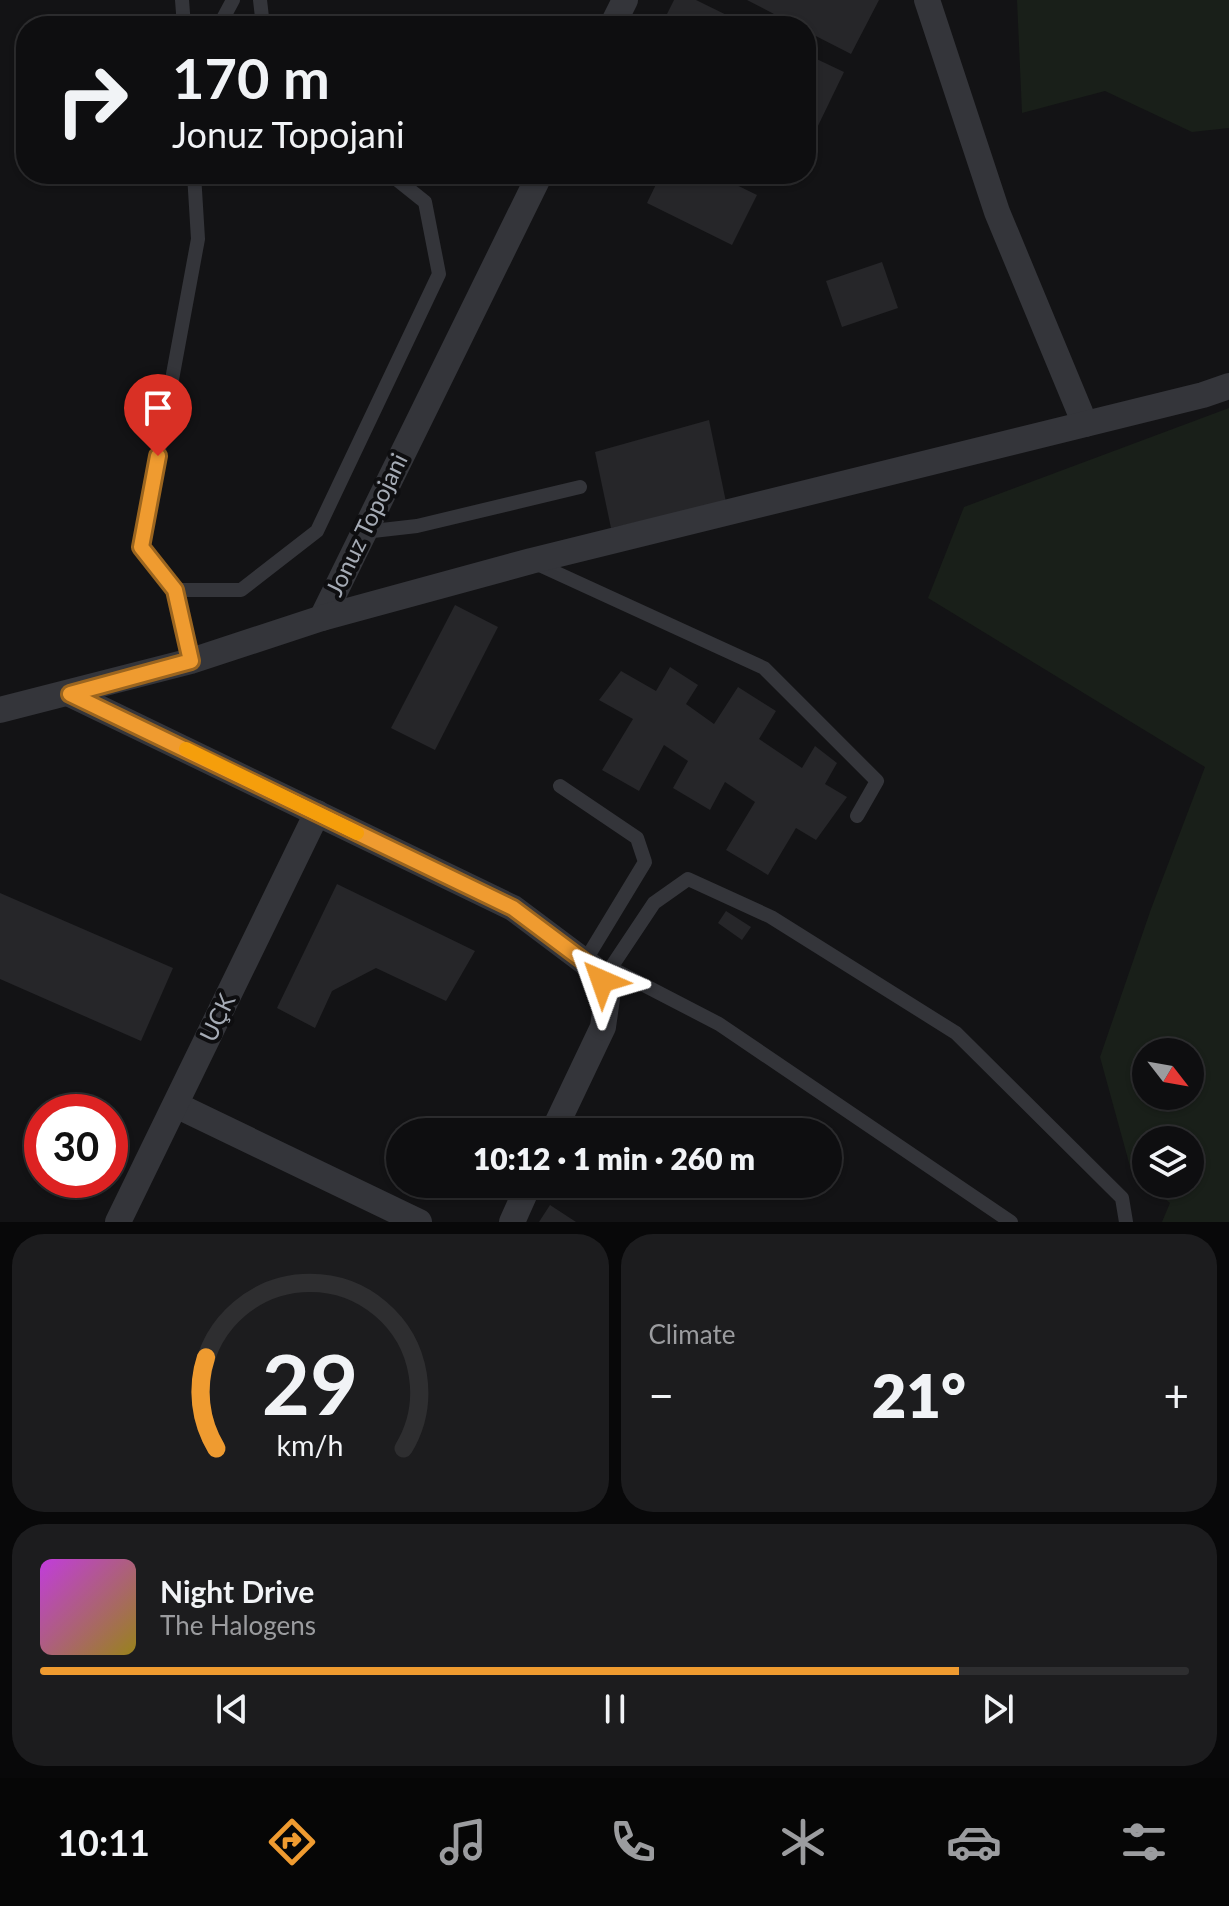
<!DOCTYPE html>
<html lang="en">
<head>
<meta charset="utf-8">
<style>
  :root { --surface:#0e0e10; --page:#1c1c1e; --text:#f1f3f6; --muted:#9b9c9f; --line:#2e2e30; --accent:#ef9b30 }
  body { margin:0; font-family:Lato,sans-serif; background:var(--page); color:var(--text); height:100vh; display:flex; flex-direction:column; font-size:30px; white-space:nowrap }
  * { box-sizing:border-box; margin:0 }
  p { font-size:26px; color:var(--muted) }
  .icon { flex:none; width:44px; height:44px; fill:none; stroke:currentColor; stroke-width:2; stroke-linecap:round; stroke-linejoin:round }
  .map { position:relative; height:1222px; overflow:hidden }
  .sheet { display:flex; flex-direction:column; gap:12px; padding:12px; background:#080809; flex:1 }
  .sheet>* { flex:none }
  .hud { position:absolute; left:16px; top:16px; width:800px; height:168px; border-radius:32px; box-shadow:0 2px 6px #0004,0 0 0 2px var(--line); background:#0e0e10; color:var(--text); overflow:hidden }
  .needle { width:52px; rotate:121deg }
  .buttons { position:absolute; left:1132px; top:1038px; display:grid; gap:16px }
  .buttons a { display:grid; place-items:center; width:72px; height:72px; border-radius:50%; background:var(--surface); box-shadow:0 2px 6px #0004,0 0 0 2px var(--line); font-size:40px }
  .speed { position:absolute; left:24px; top:1094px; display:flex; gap:16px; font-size:40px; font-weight:700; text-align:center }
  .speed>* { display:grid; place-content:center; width:104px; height:104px; border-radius:50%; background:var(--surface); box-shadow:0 2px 6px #0004,0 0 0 2px var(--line); line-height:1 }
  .speed .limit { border:12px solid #d22; background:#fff; color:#111 }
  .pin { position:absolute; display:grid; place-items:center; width:68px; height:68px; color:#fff; margin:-82px -34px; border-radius:50% 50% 50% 0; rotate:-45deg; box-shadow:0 0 8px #0007 }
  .pin .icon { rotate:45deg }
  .me { position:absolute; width:88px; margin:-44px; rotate:317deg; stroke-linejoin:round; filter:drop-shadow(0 0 6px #0008) }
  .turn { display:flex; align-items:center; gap:28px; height:168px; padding:0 24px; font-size:36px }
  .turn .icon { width:104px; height:104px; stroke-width:2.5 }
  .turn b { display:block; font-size:56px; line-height:68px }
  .big { font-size:60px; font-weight:800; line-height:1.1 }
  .sheet .tile { flex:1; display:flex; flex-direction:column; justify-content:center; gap:12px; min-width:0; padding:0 28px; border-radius:32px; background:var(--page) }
  .sheet .dial { align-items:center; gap:0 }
  .dial svg { height:208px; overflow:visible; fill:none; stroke:var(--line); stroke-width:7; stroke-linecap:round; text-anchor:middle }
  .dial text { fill:var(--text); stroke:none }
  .song { display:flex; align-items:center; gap:24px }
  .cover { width:96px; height:96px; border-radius:12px; background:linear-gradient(135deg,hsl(290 70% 55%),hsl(50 70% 35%)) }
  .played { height:8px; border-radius:4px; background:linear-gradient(90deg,var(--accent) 80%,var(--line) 80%) }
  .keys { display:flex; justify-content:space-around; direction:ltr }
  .heat { display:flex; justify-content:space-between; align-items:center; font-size:44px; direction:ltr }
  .sheet .tiles { flex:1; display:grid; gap:12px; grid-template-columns:1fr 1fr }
  .tile:last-child { grid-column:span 2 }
  .trip { position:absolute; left:386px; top:1118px; width:456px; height:80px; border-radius:40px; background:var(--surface); box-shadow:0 2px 6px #0004,0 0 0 2px var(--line); font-weight:800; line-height:80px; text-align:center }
  .dock { display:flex; height:128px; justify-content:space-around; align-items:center; background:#060606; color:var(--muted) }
  .dock .icon { width:56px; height:56px }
  .dock .active { color:var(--accent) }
  .dock b { font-size:36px; color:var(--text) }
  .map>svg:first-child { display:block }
</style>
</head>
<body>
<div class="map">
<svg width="1229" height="1222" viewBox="0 0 1229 1222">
  <rect width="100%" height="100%" fill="#131315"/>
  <g fill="#191f19" fill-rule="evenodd">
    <polygon points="1017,0 1229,0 1229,128 1192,132 1105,91 1022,113"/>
    <path d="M1229 408V1222H1162L1170 1203 1148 1184H1190V1140H1146V1182L1131 1170 1100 1057 1151 909 1205 767 928 598 964 507ZM1146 1052H1190V1096H1146Z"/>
  </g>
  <g fill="#262629">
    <polygon points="674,0 696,0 749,26 661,26"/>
    <polygon points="747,0 879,0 851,54 806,31 806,26 797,26"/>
    <polygon points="806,54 844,72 815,132 806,128"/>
    <polygon points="661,174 714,174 757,195 732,245 647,203"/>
    <polygon points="882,262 898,308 842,327 826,281"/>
    <polygon points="709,420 726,502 611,528 595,452"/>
    <polygon points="455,605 498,627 435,750 391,728"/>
    <polygon points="670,667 698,685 686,704 714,724 738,687 776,711 759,739 802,768 815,746 837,763 825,784 847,797 816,840 796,828 768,875 726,850 755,802 725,782 710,810 673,788 688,761 664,745 639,791 602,770 633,719 599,700 621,671 656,691"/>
    <polygon points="337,884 475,951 446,1001 376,968 332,991 315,1028 277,1008"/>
    <polygon points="0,893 173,968 141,1041 0,979"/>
    <polygon points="726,911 751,927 742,940 718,923"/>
    <polygon points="550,1205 576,1222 539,1222"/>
  </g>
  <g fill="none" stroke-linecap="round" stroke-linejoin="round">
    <g stroke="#34353a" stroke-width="14">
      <polyline points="182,0 184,26"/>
      <polyline points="260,0 263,26"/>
      <polyline points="219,26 233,0"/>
      <polyline points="194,174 198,239 141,547 175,590 241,590 317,531 439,274 425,202 390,174"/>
      <polyline points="364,532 417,526 580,487"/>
      <polyline points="535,563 764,668 877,781 857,816"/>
      <polyline points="175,590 191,661"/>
      <polyline points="560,786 637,838 645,862 585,961"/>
      <polyline points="611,968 719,1024 1011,1222"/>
      <polyline points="602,981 654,903 688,879 771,917 956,1033 1122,1198 1126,1222"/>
    </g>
    <g stroke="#34353a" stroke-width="26">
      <polyline points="927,0 997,212 1085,424"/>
      <polyline points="612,26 625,0"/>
      <polyline points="322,618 540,174"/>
      <polyline points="70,694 513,908 593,968 608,991 603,1027 553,1132"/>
      <polyline points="0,710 191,661 322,618 531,561 1203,395 1229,386"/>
      <polyline points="176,1105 419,1222"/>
      <polyline points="118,1222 317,813"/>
      <polyline points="512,1222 529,1184"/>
    </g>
  </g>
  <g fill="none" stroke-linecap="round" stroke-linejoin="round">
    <defs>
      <polyline id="route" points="158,456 141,547 175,590 191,661 70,694 513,908 593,968 602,981"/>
    </defs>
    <use href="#route" stroke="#9b651f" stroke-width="20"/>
    <use href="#route" stroke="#ef9b30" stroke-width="14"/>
    <polyline stroke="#f59e0b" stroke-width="14" points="186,749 357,833"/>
  </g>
  <g text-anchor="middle" stroke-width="8" stroke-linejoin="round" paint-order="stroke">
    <g font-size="24" fill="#a5abb5" stroke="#0e0e10">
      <text transform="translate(367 525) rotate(-64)" y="8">Jonuz Topojani</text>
      <text transform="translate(218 1018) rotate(-64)" y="8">UÇK</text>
    </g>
  </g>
</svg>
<div class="buttons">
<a><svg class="needle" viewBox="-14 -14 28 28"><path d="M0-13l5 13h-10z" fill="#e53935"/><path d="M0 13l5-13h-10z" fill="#9b9c9f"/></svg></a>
<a><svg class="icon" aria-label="layers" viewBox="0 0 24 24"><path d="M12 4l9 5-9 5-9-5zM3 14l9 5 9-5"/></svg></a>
</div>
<div class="speed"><div class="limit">30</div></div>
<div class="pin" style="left:158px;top:456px;background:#d93025"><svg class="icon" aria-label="arrive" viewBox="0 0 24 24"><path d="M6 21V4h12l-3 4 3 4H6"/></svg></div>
<svg class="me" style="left:602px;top:981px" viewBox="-20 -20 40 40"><path d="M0-17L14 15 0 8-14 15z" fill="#ef9b30" stroke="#fff" stroke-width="4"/></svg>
<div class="trip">10:12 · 1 min · 260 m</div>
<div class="hud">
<div class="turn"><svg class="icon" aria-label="right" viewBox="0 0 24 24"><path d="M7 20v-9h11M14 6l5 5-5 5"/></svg><div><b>170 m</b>Jonuz Topojani</div></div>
</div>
</div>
<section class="sheet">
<div class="tiles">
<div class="tile dial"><svg viewBox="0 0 100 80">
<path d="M14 69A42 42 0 1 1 86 69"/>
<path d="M14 69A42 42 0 0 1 10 34" stroke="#ef9b30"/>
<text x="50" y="56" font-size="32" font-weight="700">29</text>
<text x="50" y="72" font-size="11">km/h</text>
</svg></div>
<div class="tile"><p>Climate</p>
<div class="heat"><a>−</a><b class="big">21°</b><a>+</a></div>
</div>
<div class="tile">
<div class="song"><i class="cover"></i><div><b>Night Drive</b><p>The Halogens</p></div></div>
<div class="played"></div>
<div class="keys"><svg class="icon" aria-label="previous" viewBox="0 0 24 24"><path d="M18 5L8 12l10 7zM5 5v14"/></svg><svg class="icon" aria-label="pause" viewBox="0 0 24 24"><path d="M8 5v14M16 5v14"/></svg><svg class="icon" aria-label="next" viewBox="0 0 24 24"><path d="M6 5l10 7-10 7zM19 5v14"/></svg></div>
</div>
</div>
</section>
<nav class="dock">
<b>10:11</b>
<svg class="icon active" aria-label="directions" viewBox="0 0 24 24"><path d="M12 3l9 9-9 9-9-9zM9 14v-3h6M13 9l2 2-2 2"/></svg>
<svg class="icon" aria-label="music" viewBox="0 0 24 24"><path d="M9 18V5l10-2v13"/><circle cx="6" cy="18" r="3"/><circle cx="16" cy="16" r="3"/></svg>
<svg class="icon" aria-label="phone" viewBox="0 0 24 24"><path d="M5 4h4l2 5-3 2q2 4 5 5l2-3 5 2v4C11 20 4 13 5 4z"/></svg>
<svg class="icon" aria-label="climate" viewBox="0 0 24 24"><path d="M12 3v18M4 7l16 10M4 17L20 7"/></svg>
<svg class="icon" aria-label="car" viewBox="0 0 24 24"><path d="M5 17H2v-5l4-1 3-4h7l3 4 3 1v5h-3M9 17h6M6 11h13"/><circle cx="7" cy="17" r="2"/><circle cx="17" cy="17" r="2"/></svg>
<svg class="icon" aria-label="filters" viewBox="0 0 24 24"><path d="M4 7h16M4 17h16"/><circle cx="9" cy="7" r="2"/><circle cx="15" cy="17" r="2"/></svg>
</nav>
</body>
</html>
